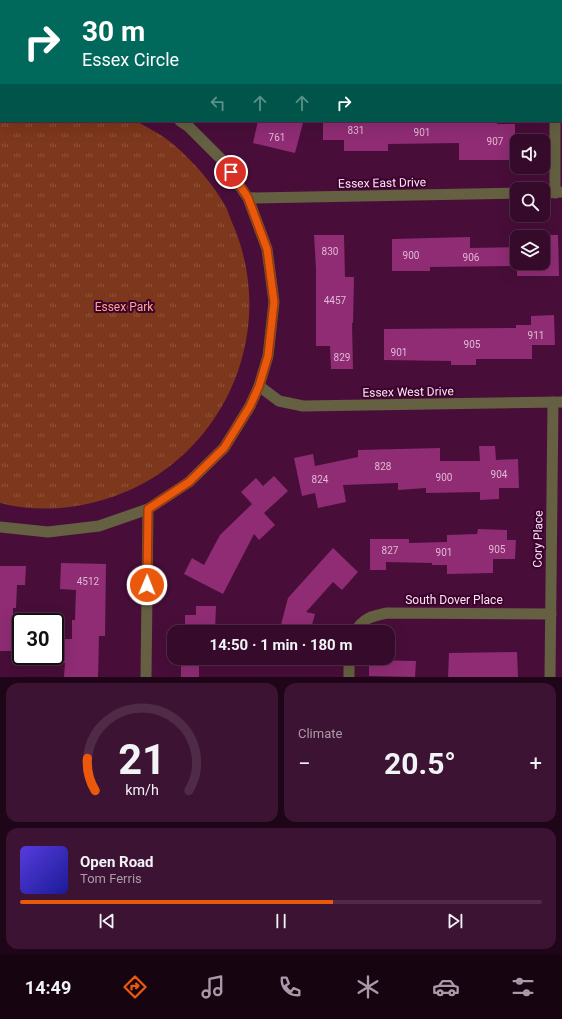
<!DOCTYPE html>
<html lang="en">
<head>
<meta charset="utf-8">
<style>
  :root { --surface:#360a2b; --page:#3d1333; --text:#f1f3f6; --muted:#aa9aa9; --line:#502b47; --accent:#ea580c }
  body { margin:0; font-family:Roboto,sans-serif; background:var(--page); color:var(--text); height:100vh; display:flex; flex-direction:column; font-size:15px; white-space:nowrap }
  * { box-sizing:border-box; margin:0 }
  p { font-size:13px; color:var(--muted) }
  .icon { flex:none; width:22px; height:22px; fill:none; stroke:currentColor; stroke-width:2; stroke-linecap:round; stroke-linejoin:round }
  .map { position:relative; height:677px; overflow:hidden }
  .drawer { display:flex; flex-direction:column; gap:6px; padding:6px; background:#1e0618; flex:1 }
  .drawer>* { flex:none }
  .hud { position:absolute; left:0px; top:0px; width:562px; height:122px; box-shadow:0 4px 16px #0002,0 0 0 1px var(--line); background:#00695c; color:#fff; overflow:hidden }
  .controls { position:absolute; left:510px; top:134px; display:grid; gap:8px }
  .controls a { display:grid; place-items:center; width:40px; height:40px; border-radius:8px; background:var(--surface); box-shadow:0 4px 16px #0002,0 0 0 1px var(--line); font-size:20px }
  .speed { position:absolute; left:12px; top:613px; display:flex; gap:8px; font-size:20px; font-weight:700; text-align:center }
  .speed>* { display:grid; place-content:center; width:52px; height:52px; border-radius:50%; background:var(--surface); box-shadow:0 4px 16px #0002,0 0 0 1px var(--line); line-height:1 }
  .speed .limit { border:2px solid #111; border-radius:6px; background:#fff; color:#111 }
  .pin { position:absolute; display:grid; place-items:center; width:34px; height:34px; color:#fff; margin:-17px; border:2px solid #fff; border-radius:50%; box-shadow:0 1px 4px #0007 }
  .me { position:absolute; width:44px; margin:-22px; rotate:1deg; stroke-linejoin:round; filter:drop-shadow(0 0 3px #0008) }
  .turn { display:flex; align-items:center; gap:14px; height:84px; padding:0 16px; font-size:18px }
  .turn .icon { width:52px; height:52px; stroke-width:2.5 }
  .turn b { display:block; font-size:28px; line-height:34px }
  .lanes { display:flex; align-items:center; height:38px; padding:0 16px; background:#0003; justify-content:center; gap:20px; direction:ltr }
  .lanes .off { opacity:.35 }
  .big { font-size:30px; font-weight:700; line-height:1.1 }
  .drawer .widget { flex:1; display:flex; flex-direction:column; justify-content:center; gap:6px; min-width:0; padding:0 14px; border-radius:12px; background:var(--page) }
  .drawer .dial { align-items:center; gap:0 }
  .dial svg { height:104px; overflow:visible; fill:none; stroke:var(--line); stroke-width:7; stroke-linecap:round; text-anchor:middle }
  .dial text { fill:var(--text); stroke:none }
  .song { display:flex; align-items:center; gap:12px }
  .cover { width:48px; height:48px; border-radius:6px; background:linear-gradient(135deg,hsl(250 70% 55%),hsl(240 70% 35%)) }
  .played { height:4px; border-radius:2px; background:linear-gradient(90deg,var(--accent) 60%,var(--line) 60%) }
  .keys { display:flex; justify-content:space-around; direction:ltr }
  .heat { display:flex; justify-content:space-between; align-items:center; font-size:22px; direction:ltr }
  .drawer .tiles { flex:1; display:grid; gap:6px; grid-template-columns:1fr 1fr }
  .widget:last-child { grid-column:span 2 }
  .trip { position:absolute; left:167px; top:625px; width:228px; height:40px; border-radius:12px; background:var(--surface); box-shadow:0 4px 16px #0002,0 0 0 1px var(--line); font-weight:700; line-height:40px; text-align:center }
  .tabs { display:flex; height:64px; justify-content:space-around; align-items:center; background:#160411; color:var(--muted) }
  .tabs .icon { width:28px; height:28px }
  .tabs .on { color:var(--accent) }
  .tabs b { font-size:18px; color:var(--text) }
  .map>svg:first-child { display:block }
</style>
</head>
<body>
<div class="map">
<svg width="562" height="677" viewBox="0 0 562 677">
  <defs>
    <pattern id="park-tufts" width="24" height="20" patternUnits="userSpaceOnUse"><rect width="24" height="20" fill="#7d371c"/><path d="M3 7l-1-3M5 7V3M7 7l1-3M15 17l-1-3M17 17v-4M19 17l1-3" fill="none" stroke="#90543e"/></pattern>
  </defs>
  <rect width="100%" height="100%" fill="#480e39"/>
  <path fill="url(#park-tufts)" d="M0 106H1V121H136L138 122C150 129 164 136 174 145 194 162 213 184 226 207 229 214 231 221 234 227 278 333 224 457 115 496 79 509 38 513 0 503Z"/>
  <g fill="#8f2c74" fill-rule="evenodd">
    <polygon points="258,121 295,121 303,123 295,153 253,143"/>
    <polygon points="323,121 497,121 497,124 515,124 515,160 459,160 459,143 388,144 388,151 344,151 344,140 323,140"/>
    <polygon points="314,235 344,235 345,277 354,277 353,323 352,323 353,369 331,369 330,346 316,346 316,268"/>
    <path d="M516 235H558L559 276H517V266L430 267V271H392V239L470 237V248L517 247ZM517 237H543V263H517Z"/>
    <polygon points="554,315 555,345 532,345 532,359 476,359 476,365 451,365 451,361 384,360 384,329 516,328 516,325 531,325 531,316"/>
    <polygon points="479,446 495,446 496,460 518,459 519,488 499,488 499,499 480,500 480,492 426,493 426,488 398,490 398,483 343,485 346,502 318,508 315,493 302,496 294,458 313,454 315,466 358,457 358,450 440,448 440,461 480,461"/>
    <polygon points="274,476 288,491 264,513 275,525 259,540 254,534 223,594 184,574 192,558 204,565 220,535 252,504 241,492 256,478 263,486"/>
    <polygon points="478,529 507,530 507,540 516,540 515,559 493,559 493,573 447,574 447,565 432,565 432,563 386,562 386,570 370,570 370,539 409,539 409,543 447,542 447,535 477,534"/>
    <polygon points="333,548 358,572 342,590 333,582 306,612 315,614 310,632 279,632 288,598"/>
    <polygon points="61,563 106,564 105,636 99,636 98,677 64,677 65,663 62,663 62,639 72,639 72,620 75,620 76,590 60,589"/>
    <polygon points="0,566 26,566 25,585 17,585 16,608 13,608 13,651 0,651"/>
    <polygon points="196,606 216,606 215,632 185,632 185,615 196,615"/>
    <polygon points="517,652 518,677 448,677 449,653"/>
    <polygon points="369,660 416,661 415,677 369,676"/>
    <polygon points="199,662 199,677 181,677 181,663"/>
  </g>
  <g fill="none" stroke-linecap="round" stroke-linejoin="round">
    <g stroke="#646041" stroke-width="11">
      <polyline points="151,1 151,0"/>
      <polyline points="556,1 556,0"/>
      <polyline points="0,82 1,82"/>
      <polyline points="543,193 562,192"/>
      <polyline points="555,193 555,121"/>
      <polyline points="248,198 517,193"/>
      <polyline points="259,386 279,401 303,406 562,402"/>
      <polyline points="0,527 48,532 99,526 148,509 189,482 224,448 250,406 259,386 268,356 274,302 267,249 248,198 222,160 189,127 180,121"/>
      <path d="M355 632C363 618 372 616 387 613L551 614"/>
      <polyline points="146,677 148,509"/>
      <polyline points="349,677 349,658"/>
      <polyline points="550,677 553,402"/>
    </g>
  </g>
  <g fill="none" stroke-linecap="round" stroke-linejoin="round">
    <defs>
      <polyline id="route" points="147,585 148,509 189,482 224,448 250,406 259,386 268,356 274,302 267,249 248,198 231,172"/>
    </defs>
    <use href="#route" stroke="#983908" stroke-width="10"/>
    <use href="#route" stroke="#ea580c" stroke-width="7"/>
  </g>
  <g text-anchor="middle" stroke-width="4" stroke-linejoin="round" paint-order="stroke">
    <g font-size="10" fill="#e1b8d4">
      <text x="356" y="134">831</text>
      <text x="422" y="136">901</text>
      <text x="277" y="141">761</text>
      <text x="495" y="145">907</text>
      <text x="330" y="255">830</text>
      <text x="411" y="259">900</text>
      <text x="471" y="261">906</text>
      <text x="335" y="304">4457</text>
      <text x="536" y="339">911</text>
      <text x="472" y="348">905</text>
      <text x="399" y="356">901</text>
      <text x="342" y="361">829</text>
      <text x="383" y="470">828</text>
      <text x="499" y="478">904</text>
      <text x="444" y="481">900</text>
      <text x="320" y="483">824</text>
      <text x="497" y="553">905</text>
      <text x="390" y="554">827</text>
      <text x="444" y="556">901</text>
      <text x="88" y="585">4512</text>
    </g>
    <g font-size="12" fill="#fce6f4" stroke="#3c022e">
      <text transform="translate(382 183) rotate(-1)" y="4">Essex East Drive</text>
      <text transform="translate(408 392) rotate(-1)" y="4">Essex West Drive</text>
      <text transform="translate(538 539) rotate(-89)" y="4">Cory Place</text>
      <text x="454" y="604">South Dover Place</text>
    </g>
    <g font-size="12" fill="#fea788" stroke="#3c022e">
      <text x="124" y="311">Essex Park</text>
    </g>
  </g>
</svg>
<div class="controls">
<a><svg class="icon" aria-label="sound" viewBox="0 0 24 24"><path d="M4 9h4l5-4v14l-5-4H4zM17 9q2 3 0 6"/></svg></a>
<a><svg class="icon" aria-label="search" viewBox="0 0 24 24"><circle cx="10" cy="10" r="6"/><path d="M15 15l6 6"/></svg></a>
<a><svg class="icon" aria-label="layers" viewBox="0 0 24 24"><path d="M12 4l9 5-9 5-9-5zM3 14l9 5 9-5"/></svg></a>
</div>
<div class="speed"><div class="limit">30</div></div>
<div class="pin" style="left:231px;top:172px;background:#d93025"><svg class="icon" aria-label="arrive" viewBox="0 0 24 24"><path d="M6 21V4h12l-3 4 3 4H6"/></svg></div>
<svg class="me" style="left:147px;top:585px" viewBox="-20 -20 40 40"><circle r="17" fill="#ea580c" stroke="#fff" stroke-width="3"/><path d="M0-11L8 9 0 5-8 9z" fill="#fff"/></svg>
<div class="trip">14:50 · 1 min · 180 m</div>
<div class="hud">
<div class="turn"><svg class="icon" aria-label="right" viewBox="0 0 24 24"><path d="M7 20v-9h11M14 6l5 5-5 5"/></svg><div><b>30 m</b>Essex Circle</div></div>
<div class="lanes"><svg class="icon off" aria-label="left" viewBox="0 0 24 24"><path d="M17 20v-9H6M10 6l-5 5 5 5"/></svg><svg class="icon off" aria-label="ahead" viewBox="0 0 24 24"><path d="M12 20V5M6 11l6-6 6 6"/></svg><svg class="icon off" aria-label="ahead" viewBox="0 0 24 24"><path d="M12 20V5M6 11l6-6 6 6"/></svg><svg class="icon" aria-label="right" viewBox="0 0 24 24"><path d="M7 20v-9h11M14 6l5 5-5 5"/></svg></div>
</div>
</div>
<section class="drawer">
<div class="tiles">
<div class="widget dial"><svg viewBox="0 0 100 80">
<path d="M14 69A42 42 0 1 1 86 69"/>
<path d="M14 69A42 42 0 0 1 8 44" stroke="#ea580c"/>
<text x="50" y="56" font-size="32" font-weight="700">21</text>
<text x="50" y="72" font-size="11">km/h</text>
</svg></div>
<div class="widget"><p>Climate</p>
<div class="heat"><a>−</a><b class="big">20.5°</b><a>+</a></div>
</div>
<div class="widget">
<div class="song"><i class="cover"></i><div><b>Open Road</b><p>Tom Ferris</p></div></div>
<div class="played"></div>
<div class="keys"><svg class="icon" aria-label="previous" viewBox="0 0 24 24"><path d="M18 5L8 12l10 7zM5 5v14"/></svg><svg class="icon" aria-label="pause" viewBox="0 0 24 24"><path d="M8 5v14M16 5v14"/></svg><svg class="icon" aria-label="next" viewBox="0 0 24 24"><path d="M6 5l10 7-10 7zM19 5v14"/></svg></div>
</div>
</div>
</section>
<nav class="tabs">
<b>14:49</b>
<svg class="icon on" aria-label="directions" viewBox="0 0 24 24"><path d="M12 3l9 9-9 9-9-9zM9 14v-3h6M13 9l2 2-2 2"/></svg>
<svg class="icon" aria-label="music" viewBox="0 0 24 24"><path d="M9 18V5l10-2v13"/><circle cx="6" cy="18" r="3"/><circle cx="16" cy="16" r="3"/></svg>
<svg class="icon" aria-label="phone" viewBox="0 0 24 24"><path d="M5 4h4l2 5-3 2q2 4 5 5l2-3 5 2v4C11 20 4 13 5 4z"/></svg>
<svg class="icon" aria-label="climate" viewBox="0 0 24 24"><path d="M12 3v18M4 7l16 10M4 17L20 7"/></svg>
<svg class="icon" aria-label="car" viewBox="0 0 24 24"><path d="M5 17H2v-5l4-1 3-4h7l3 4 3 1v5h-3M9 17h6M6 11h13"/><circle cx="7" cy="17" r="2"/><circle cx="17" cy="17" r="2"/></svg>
<svg class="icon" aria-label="filters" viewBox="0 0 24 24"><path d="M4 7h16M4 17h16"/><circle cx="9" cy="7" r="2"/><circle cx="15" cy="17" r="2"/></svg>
</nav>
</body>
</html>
